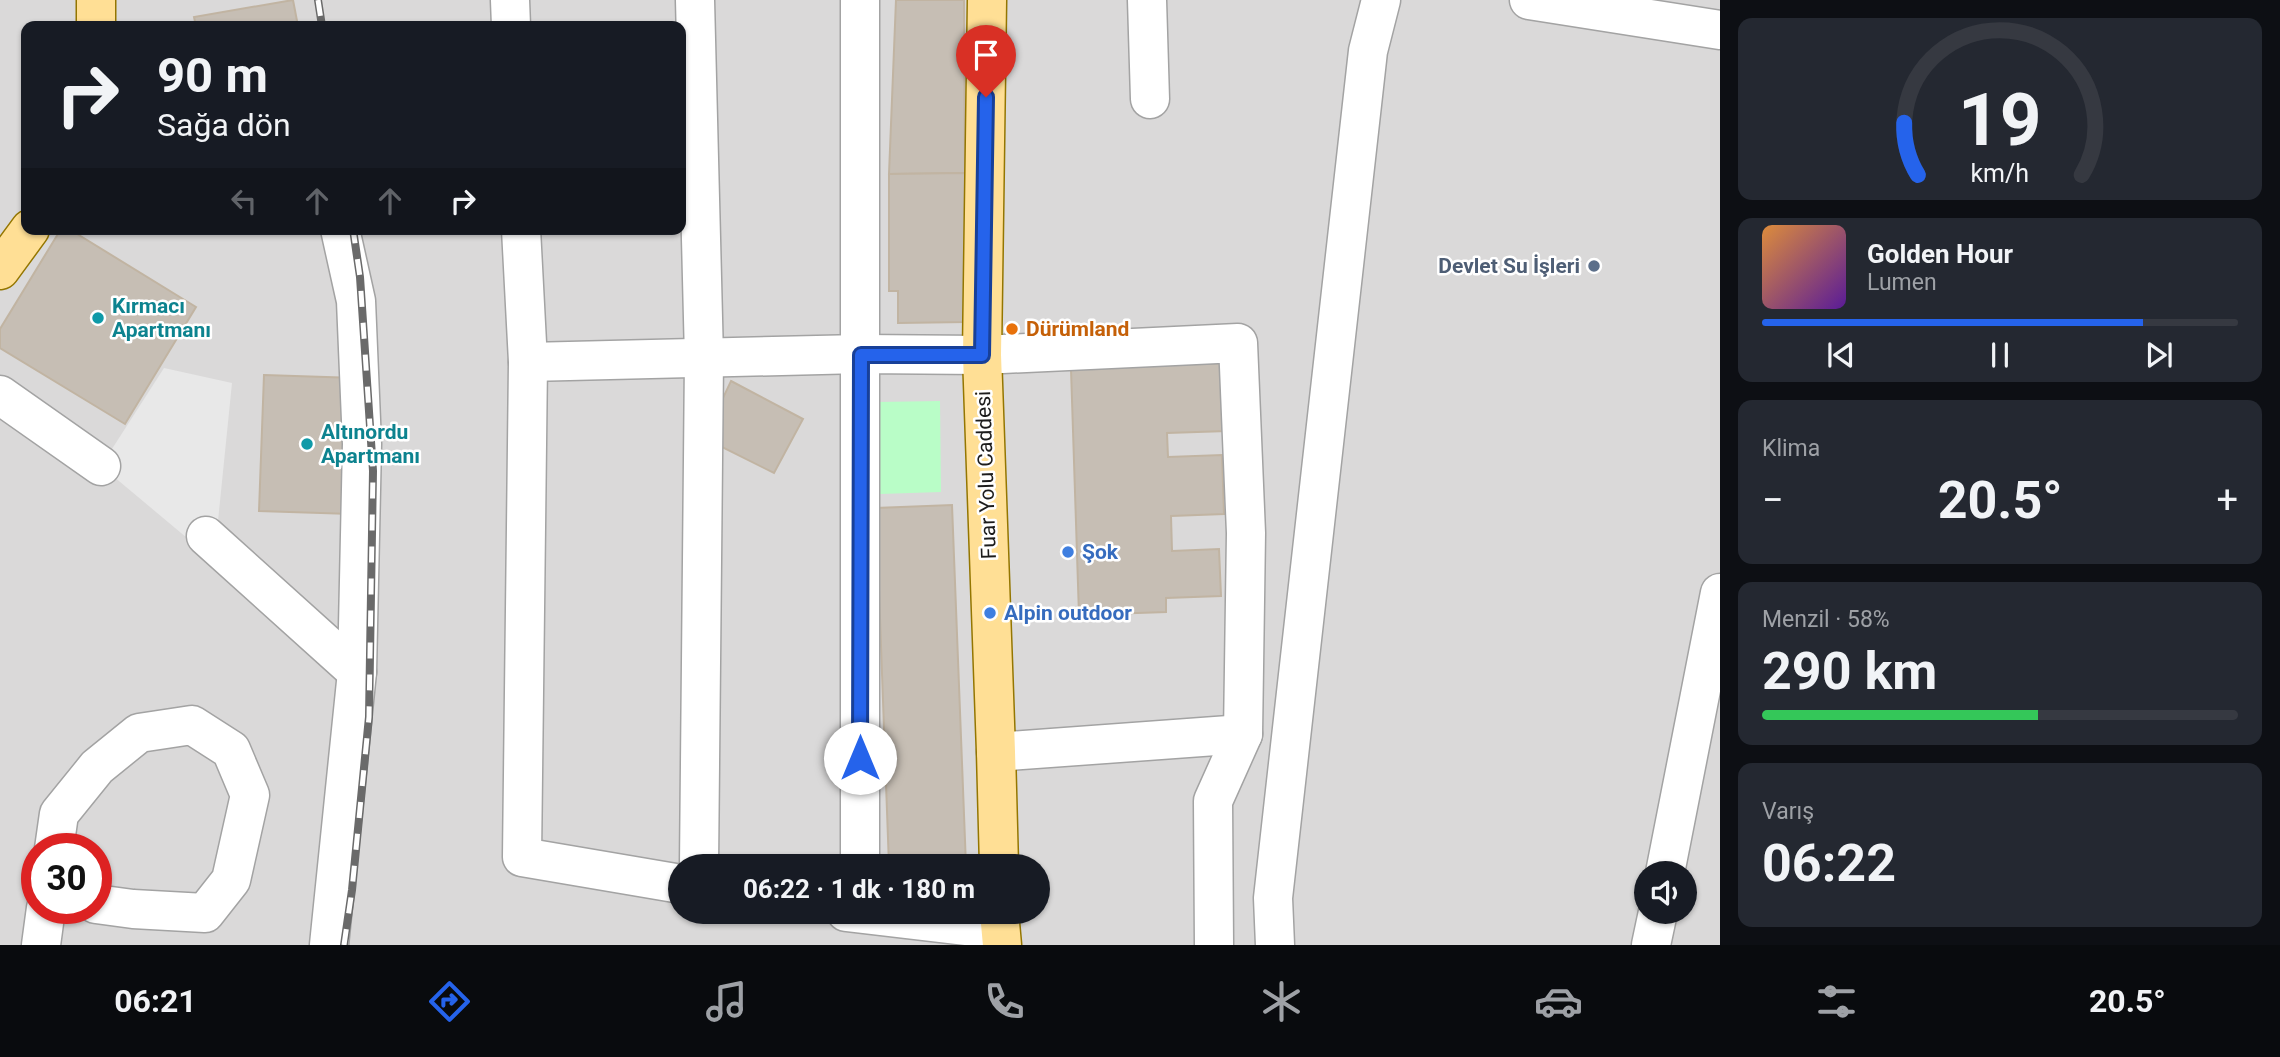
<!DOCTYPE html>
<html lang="tr">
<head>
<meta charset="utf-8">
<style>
  :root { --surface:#171b24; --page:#242831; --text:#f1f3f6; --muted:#9ea1a6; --line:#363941; --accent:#2563eb }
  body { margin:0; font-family:Roboto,sans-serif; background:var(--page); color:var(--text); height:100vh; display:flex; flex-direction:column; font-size:26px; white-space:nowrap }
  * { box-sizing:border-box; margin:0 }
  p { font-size:23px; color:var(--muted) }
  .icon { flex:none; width:38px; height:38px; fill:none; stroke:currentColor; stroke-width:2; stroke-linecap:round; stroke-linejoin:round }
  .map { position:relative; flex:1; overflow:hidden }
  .details { display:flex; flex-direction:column; gap:18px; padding:18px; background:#0d0f14; width:560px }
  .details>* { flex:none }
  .banner { position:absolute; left:21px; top:21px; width:665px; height:214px; border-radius:14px; box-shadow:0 2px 5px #0004; background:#171b24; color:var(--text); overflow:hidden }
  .fabs { position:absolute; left:1634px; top:861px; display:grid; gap:14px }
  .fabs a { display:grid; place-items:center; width:63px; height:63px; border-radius:50%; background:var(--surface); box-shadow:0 2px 5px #0004; font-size:35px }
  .speed { position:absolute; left:21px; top:833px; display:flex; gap:14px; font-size:35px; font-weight:700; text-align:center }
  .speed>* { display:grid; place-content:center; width:91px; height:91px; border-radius:50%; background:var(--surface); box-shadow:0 2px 5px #0004; line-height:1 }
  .speed .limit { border:10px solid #d22; background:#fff; color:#111 }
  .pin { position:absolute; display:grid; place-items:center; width:60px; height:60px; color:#fff; margin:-72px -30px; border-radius:50% 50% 50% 0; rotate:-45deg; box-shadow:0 0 7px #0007 }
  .pin .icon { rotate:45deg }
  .me { position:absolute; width:77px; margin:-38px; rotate:0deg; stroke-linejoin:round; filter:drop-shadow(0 0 5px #0008) }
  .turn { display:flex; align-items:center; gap:24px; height:147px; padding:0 21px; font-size:32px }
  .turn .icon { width:91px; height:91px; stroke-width:2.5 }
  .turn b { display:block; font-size:49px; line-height:60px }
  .lanes { display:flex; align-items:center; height:66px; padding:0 21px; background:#0003; justify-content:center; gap:35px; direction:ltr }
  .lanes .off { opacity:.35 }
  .big { font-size:52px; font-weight:700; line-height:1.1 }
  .details .widget { flex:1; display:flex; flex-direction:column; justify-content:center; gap:10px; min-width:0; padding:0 24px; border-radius:14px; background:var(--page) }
  .details .dial { align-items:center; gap:0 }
  .dial svg { height:182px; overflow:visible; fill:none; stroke:var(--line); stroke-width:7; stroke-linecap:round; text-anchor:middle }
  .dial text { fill:var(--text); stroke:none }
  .song { display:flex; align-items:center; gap:21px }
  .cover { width:84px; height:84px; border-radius:10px; background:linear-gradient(135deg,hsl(30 70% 55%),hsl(270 70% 35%)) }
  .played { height:7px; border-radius:4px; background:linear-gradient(90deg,var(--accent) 80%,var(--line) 80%) }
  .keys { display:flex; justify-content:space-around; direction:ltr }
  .heat { display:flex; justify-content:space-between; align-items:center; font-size:38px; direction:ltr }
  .charge { height:10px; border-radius:5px; background:linear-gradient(90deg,#34c759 58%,var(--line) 0) }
  .trip { position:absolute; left:668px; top:854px; width:382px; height:70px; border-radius:35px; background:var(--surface); box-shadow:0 2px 5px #0004; font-weight:700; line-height:70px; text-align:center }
  .tab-bar { display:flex; height:112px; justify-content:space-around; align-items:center; background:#090b0e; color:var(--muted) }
  .tab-bar .icon { width:49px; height:49px }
  .tab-bar .selected { color:var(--accent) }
  .tab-bar b { font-size:32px; color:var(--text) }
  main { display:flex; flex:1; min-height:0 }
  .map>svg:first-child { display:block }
</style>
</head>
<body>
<main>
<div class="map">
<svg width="1720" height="945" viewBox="0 0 1720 945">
  <rect width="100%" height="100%" fill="#eeece1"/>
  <path fill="#dad9d9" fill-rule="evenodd" d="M0 0H1720V945H0ZM26 26H681V229H26ZM37 849H96V908H37ZM681 866H1038V912H681ZM1647 873H1685V912H1647Z"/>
  <polygon fill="#b9fdc7" points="940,401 941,492 880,494 878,402"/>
  <polygon fill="#e8e8e8" points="164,368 232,383 218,521 206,536 193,543 101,466"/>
  <g fill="#c6beb4" stroke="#c1b4a2" stroke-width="2">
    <polygon points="293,0 298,26 196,26 194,17"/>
    <polygon points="896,0 964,0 965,173 889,174"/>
    <polygon points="965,173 966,322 898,323 898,291 889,291 889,174"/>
    <polygon points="61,229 69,229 196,307 125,424 0,348 0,329"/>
    <polygon points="1225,363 1227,431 1167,433 1168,457 1222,455 1224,514 1171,516 1172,551 1219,549 1221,596 1166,598 1166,612 1079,615 1071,369"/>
    <polygon points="264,375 356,378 351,514 259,511"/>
    <polygon points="731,381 803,419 774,473 704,438"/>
    <polygon points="952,505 966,866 889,866 876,508"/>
  </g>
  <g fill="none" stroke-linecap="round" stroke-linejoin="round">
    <defs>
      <g id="minor">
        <polyline points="510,0 511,26"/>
        <polyline points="695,0 704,358 699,866"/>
        <polyline points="1147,0 1150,99"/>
        <polyline points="1529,0 1720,30"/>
        <polyline points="521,229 528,362 522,857 681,884"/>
        <polyline points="528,362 861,354 982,355 1238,343 1246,533 1243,734 1213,801 1214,945"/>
        <polyline points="0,395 101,466"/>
        <polyline points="206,536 357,672"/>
        <polyline points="996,752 1243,734"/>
        <polyline points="54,849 59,814 97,767 139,733 192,725 231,750 250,795 231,880 205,913 133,909 96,904"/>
        <polyline points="860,866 860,0"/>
        <polyline points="1665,873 1720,593"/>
        <polyline points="846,912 1000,930"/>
        <polyline points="41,945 46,908"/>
        <polyline points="329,945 357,672 362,444 356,301 340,229"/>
        <polyline points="1275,945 1273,898 1368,51 1381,0"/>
        <polyline points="1651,945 1658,912"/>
      </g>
      <g id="major">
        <polyline points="96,0 96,26"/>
        <polyline points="987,0 982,355 996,752 999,866"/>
        <polyline points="0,270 30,229"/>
        <polyline points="999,912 1002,945"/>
      </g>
    </defs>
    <use href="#minor" stroke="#a3a3a3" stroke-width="41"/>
    <use href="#major" stroke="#947600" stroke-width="41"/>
    <use href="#minor" stroke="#fff" stroke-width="38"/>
    <use href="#major" stroke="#ffdf95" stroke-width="38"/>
    <defs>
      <g id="rail">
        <polyline points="318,0 322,26"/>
        <polyline points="344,945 352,890 369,717 373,471 360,277 353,229"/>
      </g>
    </defs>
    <use href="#rail" stroke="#6a6a6a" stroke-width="8"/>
    <use href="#rail" stroke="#fff" stroke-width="5" stroke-dasharray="16" stroke-linecap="butt"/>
  </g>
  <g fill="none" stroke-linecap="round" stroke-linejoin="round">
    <defs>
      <polyline id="route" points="860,758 861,355 982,355 986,97"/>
    </defs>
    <use href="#route" stroke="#184099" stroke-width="18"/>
    <use href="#route" stroke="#2563eb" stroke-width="12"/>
  </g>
  <circle fill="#5c6f8a" stroke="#fff" stroke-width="2.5" cx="1594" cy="266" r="7"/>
  <g fill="#0f9aa8" stroke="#fff" stroke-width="2.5">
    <circle cx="98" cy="318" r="7"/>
    <circle cx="307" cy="444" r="7"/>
  </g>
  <circle fill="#e8710a" stroke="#fff" stroke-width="2.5" cx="1012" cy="329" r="7"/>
  <g fill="#3f7fe0" stroke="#fff" stroke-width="2.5">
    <circle cx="1068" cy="552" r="7"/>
    <circle cx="990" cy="613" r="7"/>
  </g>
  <g text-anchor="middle" stroke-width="5" stroke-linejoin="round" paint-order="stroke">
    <g font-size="21" font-weight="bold" fill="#4e5e75" stroke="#fff" text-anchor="end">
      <text x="1580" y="273">Devlet Su İşleri</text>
    </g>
    <g font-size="21" font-weight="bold" fill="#0d838f" stroke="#fff" text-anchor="start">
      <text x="112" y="313">Kırmacı<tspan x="112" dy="24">Apartmanı</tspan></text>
      <text x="321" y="439">Altınordu<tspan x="321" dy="24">Apartmanı</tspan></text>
    </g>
    <g font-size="21" font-weight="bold" fill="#c56008" stroke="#fff" text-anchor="start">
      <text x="1026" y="336">Dürümland</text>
    </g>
    <g font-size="21" fill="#1c1c1c" stroke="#fff">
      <text transform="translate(986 475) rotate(-92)" y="7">Fuar Yolu Caddesi</text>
    </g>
    <g font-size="21" font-weight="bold" fill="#366cbe" stroke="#fff" text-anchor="start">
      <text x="1082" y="559">Şok</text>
      <text x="1004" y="620">Alpin outdoor</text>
    </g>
  </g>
</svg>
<div class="fabs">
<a><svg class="icon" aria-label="sound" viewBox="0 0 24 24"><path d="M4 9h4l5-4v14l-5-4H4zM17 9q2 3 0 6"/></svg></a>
</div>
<div class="speed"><div class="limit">30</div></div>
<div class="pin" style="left:986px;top:97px;background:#d93025"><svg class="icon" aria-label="arrive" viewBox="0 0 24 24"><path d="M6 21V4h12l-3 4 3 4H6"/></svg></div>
<svg class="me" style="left:860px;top:758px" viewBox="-20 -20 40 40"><circle r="19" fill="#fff"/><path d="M0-13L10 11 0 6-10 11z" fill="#2563eb"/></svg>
<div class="trip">06:22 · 1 dk · 180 m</div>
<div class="banner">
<div class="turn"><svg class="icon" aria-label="right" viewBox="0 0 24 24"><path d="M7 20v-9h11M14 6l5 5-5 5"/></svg><div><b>90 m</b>Sağa dön</div></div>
<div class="lanes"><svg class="icon off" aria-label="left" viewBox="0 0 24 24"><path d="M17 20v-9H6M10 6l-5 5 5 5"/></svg><svg class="icon off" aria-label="ahead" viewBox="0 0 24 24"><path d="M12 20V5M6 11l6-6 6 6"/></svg><svg class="icon off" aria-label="ahead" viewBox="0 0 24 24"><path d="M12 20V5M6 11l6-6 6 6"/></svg><svg class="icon" aria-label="right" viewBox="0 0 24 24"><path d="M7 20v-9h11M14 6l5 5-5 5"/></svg></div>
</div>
</div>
<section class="details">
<div class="widget dial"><svg viewBox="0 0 100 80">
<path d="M14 69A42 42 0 1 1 86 69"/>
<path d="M14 69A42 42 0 0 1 8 46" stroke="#2563eb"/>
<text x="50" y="56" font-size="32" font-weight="700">19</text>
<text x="50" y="72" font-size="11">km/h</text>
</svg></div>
<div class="widget">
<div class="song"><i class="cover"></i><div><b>Golden Hour</b><p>Lumen</p></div></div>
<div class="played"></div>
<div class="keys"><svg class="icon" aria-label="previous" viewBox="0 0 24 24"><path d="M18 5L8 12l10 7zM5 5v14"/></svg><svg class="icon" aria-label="pause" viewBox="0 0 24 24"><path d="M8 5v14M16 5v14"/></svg><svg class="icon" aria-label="next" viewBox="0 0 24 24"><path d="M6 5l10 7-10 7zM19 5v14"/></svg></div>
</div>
<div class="widget"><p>Klima</p>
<div class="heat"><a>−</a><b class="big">20.5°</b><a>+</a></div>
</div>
<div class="widget"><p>Menzil · 58%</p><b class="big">290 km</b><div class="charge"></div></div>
<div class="widget"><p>Varış</p><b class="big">06:22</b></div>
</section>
</main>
<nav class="tab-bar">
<b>06:21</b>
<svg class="icon selected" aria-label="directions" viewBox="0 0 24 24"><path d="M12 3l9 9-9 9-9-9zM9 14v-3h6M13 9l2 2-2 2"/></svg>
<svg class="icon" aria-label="music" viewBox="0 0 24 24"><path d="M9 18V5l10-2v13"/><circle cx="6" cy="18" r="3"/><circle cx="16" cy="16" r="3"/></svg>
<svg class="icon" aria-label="phone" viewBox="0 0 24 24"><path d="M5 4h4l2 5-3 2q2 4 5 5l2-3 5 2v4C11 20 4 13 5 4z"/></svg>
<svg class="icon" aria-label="climate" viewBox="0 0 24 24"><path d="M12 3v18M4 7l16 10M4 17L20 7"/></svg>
<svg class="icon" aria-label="car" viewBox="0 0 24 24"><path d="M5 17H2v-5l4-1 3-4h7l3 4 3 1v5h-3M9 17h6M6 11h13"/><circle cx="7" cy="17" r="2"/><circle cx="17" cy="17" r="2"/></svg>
<svg class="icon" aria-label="filters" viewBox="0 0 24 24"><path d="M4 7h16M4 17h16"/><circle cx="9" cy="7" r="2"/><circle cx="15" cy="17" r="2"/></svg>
<b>20.5°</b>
</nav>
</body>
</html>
